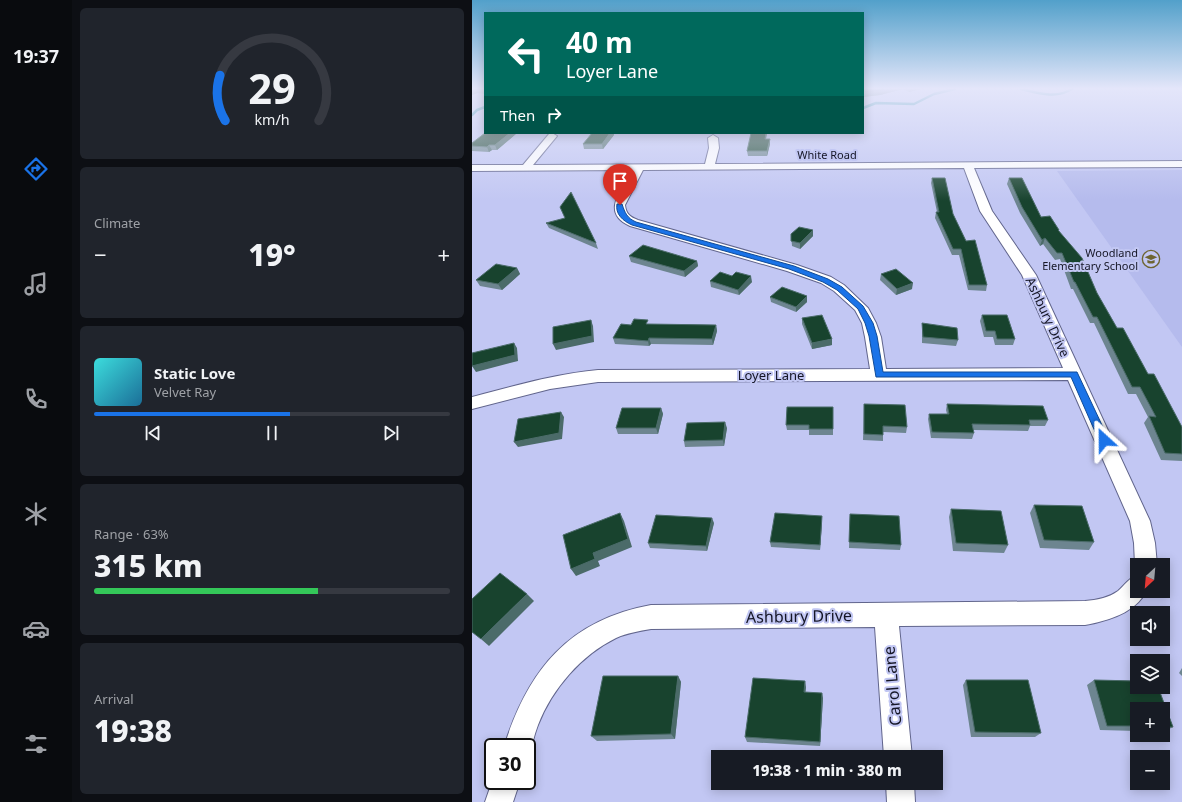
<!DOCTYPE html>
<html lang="en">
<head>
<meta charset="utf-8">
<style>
  :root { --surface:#171b24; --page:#20242c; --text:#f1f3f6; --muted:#9ea1a6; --line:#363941; --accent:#1a73e8 }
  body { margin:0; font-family:"Noto Sans",sans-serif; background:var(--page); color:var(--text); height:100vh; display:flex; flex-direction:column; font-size:15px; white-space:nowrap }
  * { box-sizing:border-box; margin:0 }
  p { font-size:13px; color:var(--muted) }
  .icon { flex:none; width:22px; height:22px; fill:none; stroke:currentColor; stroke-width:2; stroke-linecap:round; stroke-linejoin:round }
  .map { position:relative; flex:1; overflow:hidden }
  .side { display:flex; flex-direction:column; gap:8px; padding:8px; background:#0d0f14; width:400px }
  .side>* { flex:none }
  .guide { position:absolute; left:12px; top:12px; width:380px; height:122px; border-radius:0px; box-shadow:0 2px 10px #0003; background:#00695c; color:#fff; overflow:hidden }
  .needle { width:26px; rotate:206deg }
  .tools { position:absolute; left:658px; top:558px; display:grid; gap:8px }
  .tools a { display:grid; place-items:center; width:40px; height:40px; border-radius:0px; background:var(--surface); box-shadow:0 2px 10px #0003; font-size:20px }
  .speed { position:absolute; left:12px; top:738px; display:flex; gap:8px; font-size:20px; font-weight:700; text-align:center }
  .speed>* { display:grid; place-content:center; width:52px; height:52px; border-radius:50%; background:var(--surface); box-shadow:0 2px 10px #0003; line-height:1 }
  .speed .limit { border:2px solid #111; border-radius:6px; background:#fff; color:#111 }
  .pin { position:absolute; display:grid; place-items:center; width:34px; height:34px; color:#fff; margin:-41px -17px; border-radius:50% 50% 50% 0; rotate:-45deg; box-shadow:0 0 4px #0007 }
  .pin .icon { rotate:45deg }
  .me { position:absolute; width:44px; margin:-22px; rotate:336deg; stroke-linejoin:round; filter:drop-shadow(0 0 3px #0008) }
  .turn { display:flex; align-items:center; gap:14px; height:84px; padding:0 16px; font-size:18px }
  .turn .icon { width:52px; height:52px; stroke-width:2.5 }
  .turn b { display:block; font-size:28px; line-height:34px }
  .then { display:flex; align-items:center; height:38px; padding:0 16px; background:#0003; gap:8px; font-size:15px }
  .big { font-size:30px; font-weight:800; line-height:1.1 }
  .side .card { flex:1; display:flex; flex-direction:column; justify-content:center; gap:6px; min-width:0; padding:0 14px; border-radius:6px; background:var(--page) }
  .side .dial { align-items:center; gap:0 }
  .dial svg { height:104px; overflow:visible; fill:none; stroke:var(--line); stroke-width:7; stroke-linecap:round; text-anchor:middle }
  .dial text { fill:var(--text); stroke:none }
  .song { display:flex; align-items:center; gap:12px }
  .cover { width:48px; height:48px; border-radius:6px; background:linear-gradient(135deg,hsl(180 70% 55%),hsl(200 70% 35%)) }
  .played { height:4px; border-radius:2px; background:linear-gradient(90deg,var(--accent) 55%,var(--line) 55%) }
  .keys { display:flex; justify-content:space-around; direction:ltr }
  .heat { display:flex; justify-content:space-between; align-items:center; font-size:22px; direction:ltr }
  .charge { height:6px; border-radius:3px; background:linear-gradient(90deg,#34c759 63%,var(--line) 0) }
  .trip { position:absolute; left:239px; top:750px; width:232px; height:40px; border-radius:0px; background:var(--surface); box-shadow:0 2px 10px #0003; font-weight:800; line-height:40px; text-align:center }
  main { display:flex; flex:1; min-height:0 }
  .tabs { display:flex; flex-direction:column; width:72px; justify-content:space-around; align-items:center; background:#090b0e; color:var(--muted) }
  .tabs .icon { width:28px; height:28px }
  .tabs .on { color:var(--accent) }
  .tabs b { font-size:18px; color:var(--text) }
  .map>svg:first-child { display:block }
</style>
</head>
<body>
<main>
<nav class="tabs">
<b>19:37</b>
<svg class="icon on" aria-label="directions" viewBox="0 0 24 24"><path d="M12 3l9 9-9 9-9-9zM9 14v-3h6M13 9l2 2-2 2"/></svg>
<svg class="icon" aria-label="music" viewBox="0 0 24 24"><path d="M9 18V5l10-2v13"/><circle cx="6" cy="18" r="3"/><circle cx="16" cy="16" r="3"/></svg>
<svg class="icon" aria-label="phone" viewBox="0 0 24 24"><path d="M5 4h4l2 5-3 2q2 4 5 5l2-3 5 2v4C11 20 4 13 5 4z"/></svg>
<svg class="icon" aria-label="climate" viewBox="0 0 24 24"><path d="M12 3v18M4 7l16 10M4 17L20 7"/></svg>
<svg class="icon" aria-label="car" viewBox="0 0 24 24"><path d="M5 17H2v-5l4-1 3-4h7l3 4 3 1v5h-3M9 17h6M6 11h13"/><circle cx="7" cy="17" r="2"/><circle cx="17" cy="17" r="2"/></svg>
<svg class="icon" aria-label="filters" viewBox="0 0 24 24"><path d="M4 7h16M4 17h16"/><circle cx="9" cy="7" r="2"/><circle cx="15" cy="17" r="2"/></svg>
</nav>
<section class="side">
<div class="card dial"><svg viewBox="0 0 100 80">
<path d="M14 69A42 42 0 1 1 86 69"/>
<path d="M14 69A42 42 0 0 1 10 34" stroke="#1a73e8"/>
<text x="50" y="56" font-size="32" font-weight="700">29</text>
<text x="50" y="72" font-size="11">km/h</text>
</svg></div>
<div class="card"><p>Climate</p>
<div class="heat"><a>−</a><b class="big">19°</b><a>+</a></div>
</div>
<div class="card">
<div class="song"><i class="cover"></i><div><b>Static Love</b><p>Velvet Ray</p></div></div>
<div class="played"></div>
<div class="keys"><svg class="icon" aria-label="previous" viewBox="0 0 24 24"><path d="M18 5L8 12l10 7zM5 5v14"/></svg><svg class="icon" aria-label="pause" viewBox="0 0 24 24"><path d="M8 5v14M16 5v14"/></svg><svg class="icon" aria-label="next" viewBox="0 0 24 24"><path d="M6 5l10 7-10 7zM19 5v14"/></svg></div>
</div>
<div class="card"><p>Range · 63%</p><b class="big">315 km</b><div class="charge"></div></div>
<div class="card"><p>Arrival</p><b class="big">19:38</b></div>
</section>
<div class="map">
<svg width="710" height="802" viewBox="0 0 710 802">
  <rect width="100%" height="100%" fill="#c2c7f3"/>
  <polygon fill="#b5bbed" points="710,170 710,347 585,171"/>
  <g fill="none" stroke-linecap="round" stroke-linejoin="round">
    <g stroke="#11839e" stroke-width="2.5">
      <path d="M549 89C566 93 584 99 600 89"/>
      <polyline points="391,108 404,103 442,104 462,94 483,89"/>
      <polyline points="0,115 5,110 13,107"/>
    </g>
    <defs>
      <g id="minor">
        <path d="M80 133 85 136 61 165 233 164 237 148 236 138 241 135 246 138 247 148 243 164 710 161V167L502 168 520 211 564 275 678 521 683 543 685 565H665V569L663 565 662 543 658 521 596 380 126 382 78 389 0 409V397C42 386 83 374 126 370L398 369 393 337 390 323 383 310 362 291 349 283 315 271 158 226C128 213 150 189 160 170L0 171V165H51L77 134ZM492 168 508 211 550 275 591 368 414 369 409 337 404 323 396 308 372 285 359 277 325 265 166 220C158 217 154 214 153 205L171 170Z"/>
        <path d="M665 575V591H674C664 613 635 621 613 625L427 626 440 757H412L403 627 179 629C167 631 155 633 144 638 109 655 80 689 66 725 62 735 60 746 56 757L55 747H32C56 670 97 620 179 605L613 601C625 600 636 598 646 591 653 585 656 579 665 575Z"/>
        <polygon points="21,779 21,781 48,781 41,802 13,802"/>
        <polygon points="414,783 442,783 443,802 415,802"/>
      </g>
    </defs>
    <use href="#minor" stroke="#61658c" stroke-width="2"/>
    <use href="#minor" fill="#fff" fill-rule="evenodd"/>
  </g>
  <g fill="#6d8590">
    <polygon points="0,89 13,89 13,94 6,93"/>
    <polygon points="391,89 449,89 437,92 431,89 408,95 391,97"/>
    <polygon points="45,133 25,150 20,150 17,152 0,151 0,143"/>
    <polygon points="295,133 294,139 298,144 295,156 276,156 275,151"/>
    <polygon points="142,135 131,149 112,149 111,144"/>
    <polygon points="460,178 481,214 515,285 514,291 496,290 487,255 480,255 463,218 464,212 465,212 459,183"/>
    <polygon points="537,178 569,217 587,230 587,231 625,293 645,328 710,427 710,461 689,460 672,423 676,417 664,394 656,394 622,323 618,323 601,289 599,289 588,259 583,260 571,244 568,246 548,213 535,184"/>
    <polygon points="74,223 124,243 126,249 77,228"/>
    <polygon points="341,230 341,236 328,249 320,246 319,234"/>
    <polygon points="157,256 225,261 226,266 213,277 159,262"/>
    <polygon points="45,268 48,274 30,290 8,286 4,280"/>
    <polygon points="409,274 440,289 424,295 408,280"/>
    <polygon points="260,276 280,282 267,295 239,287 238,281"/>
    <polygon points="335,296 335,302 324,312 299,302 298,297"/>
    <polygon points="510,315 543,339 541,345 523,345 521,337 512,337 508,321"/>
    <polygon points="330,318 360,345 340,349 330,324"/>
    <polygon points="450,323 486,340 484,346 450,343"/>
    <polygon points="178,324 244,325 245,331 241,345 179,344 177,346 143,344 141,338 159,325"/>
    <polygon points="392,404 435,427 434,433 411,432 411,441 391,440"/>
    <polygon points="475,404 576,420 573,426 558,426 556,431 501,430 502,433 500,439 459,438 456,419 457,414 475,414 474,410"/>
    <polygon points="361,407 361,435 337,435 337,430 315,430 314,425"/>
    <polygon points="189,408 191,414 186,434 146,434 144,428"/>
    <polygon points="255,428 252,446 213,447 212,441"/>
    <polygon points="562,505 622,542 617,550 568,548 558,513"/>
    <polygon points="479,509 536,545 532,553 481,551 477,517"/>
    <polygon points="378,514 429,545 428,550 377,548"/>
    <polygon points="350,521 348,550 299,547 298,542"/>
    <polygon points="242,523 235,551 178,548 176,543"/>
    <polygon points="710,668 710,676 707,673"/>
    <polygon points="206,676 209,682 203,739 125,741 119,736"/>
    <polygon points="494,680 569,733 563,737 499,737 491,685"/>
    <polygon points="622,680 665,681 665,687 686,687 701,727 691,732 691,709 665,709 665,731 628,730 615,685"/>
    <polygon points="334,687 333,692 351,698 348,746 275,742 273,737"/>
  </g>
  <g fill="#4b6b69">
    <polygon points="3,89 5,89 6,93 0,95 0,90"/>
    <polygon points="415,89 431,89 408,95 391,97 391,93"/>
    <polygon points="437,89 449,89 437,92"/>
    <polygon points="38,133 45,133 25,150 23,145"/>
    <polygon points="138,133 142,133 142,135 131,149 130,144"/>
    <polygon points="294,133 295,133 293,144 293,139"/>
    <polygon points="298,139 298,144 295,156 295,151"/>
    <polygon points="17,145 20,150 17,152 15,147"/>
    <polygon points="341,230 341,236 328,249 328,243"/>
    <polygon points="573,238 571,244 568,246 570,240"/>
    <polygon points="225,261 226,266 213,277 212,271"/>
    <polygon points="45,268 48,274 30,290 26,284"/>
    <polygon points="279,276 280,282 267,295 266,290"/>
    <polygon points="441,283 440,289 424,295 425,289"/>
    <polygon points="335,296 335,302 324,312 324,307"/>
    <polygon points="119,320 121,326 122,342 84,350 81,344"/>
    <polygon points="244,325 245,331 241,345 240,339"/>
    <polygon points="177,338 179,344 177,346 176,341"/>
    <polygon points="360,339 360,345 340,349 340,343"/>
    <polygon points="42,343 45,348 46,361 4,372 0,366"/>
    <polygon points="189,408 191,414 186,434 184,428"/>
    <polygon points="89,412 92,417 90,439 46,447 42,442"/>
    <polygon points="253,422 255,428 252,446 251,440"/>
    <polygon points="148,513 152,521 160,547 126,561 128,566 104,576 99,569 121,553"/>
    <polygon points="350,516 350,521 348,550 348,545"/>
    <polygon points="240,518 242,523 235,551 234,546"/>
    <polygon points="55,594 62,601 17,646 9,639"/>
    <polygon points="206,676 209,682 203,739 199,734"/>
    <polygon points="333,681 334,687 333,697 332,692"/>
    <polygon points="350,693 351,698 348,746 348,742"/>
  </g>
  <g fill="#18432e" stroke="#4b6b69">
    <polygon points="391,89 415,89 409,91 391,93"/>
    <polygon points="13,133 38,133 23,145 17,145 15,147 0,146 0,143"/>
    <polygon points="120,133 138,133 130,144 111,144"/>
    <polygon points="279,133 294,133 293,139 298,139 295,151 275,151"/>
    <polygon points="460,178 473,178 481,214 494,241 503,240 515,285 497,285 489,249 481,249 464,212 467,212"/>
    <polygon points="537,178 550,178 569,217 578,216 587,230 586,230 610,258 625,293 645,328 651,328 676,374 682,374 710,427 710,454 693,453 677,416 684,417 668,387 660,387 625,317 621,317 603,282 602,282 590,253 585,253 573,238 570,240 550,207"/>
    <polygon points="99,192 124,243 74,223 93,218 88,207"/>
    <polygon points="327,227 341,230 328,243 319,241 319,234"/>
    <polygon points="171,245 225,261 212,271 157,256"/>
    <polygon points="24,264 45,268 26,284 4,280"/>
    <polygon points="424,269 441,283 425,289 409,274"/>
    <polygon points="248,272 260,276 264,272 279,276 266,290 238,281"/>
    <polygon points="310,287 335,296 324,307 298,297"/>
    <polygon points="350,315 360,339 340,343 330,318"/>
    <polygon points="510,315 535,315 543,339 525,339 523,331 514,331"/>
    <polygon points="162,319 176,320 174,324 244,325 240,339 177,338 176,341 141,338 149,324 159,325"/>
    <polygon points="119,320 120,336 81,344 81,327"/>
    <polygon points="450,323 485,328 486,340 451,337"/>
    <polygon points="42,343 43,355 0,366 0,353"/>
    <polygon points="392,404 433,405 435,427 411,426 411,435 392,434"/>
    <polygon points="475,404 571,406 576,420 557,420 558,425 500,424 502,433 460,432 457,414 477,414"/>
    <polygon points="315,407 361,407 361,429 337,429 337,425 314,425"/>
    <polygon points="150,408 189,408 184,428 144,428"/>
    <polygon points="89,412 87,433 42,442 46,419"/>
    <polygon points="253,422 251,440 212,441 215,423"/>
    <polygon points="562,505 610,506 622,542 572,540"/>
    <polygon points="479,509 529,511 536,545 484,543"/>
    <polygon points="148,513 156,539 121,553 123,559 99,569 91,535"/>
    <polygon points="303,513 350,516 348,545 298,542"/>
    <polygon points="378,514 427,516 429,545 377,542"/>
    <polygon points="184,515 240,518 234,546 176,543"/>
    <polygon points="28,573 55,594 9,639 0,632 0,599"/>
    <polygon points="131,676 206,676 199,734 119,736"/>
    <polygon points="281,678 333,681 332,692 350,693 348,742 273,737"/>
    <polygon points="494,680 556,680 569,733 503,732"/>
    <polygon points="622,680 665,681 665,687 686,687 701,727 691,727 691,709 665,709 665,726 635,726"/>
  </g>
  <linearGradient id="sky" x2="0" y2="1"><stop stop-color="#52a0ca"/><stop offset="0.44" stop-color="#e4e6fa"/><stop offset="1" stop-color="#e4e6fa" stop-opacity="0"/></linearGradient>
  <rect width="710" height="201" fill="url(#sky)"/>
  <path fill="#1a73e8" stroke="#114b97" d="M145 204H150C153 213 155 218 164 222L322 266 356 279 370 287 391 306 401 323 405 336 411 372H605L637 440 635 443H628L599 377H404L397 336 393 323 386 309 365 290 351 282 317 269 160 225C151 221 143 214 145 204Z"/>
  <defs>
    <symbol id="school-ring" viewBox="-11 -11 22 22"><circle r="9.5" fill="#c2c7f3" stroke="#6e6531" stroke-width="1.5"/><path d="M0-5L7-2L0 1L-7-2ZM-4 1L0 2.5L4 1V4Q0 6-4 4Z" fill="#6e6531"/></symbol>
  </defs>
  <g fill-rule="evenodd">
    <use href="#school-ring" x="669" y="249" width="20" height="20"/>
  </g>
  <g text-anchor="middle" stroke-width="4" stroke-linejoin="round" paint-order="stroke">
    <g font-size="11" fill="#151626" stroke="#c2c7f3">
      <text x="355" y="159">White Road</text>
    </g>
    <g font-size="11" fill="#151626" stroke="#c2c7f3" text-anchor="end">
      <text x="666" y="257">Woodland<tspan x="666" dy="13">Elementary School</tspan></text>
    </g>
    <g font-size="13" fill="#151626" stroke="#c2c7f3">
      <text transform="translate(576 317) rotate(65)" y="5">Ashbury Drive</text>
      <text x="299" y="380">Loyer Lane</text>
    </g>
    <g font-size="16" fill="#151626" stroke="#c2c7f3">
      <text transform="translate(327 616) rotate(-1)" y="6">Ashbury Drive</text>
      <text transform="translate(420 686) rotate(-95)" y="6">Carol Lane</text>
    </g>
  </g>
</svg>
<div class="tools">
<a><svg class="needle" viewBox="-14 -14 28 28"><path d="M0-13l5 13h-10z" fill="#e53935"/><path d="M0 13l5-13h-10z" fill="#9ea1a6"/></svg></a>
<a><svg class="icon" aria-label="sound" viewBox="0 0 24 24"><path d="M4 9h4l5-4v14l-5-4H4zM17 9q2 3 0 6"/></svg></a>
<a><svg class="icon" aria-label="layers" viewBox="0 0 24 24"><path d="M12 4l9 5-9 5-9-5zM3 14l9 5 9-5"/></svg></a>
<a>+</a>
<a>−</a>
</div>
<div class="speed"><div class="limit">30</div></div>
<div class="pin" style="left:148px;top:205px;background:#d93025"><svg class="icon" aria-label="arrive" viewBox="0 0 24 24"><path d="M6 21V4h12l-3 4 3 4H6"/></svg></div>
<svg class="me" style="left:632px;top:440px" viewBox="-20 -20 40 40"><path d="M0-17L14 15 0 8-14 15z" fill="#1a73e8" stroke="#fff" stroke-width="4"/></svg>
<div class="trip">19:38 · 1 min · 380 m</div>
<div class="guide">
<div class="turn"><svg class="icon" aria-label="left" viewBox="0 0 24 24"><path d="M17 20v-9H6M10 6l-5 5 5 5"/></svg><div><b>40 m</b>Loyer Lane</div></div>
<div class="then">Then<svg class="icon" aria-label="right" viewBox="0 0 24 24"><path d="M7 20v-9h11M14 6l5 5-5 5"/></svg></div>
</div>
</div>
</main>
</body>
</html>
